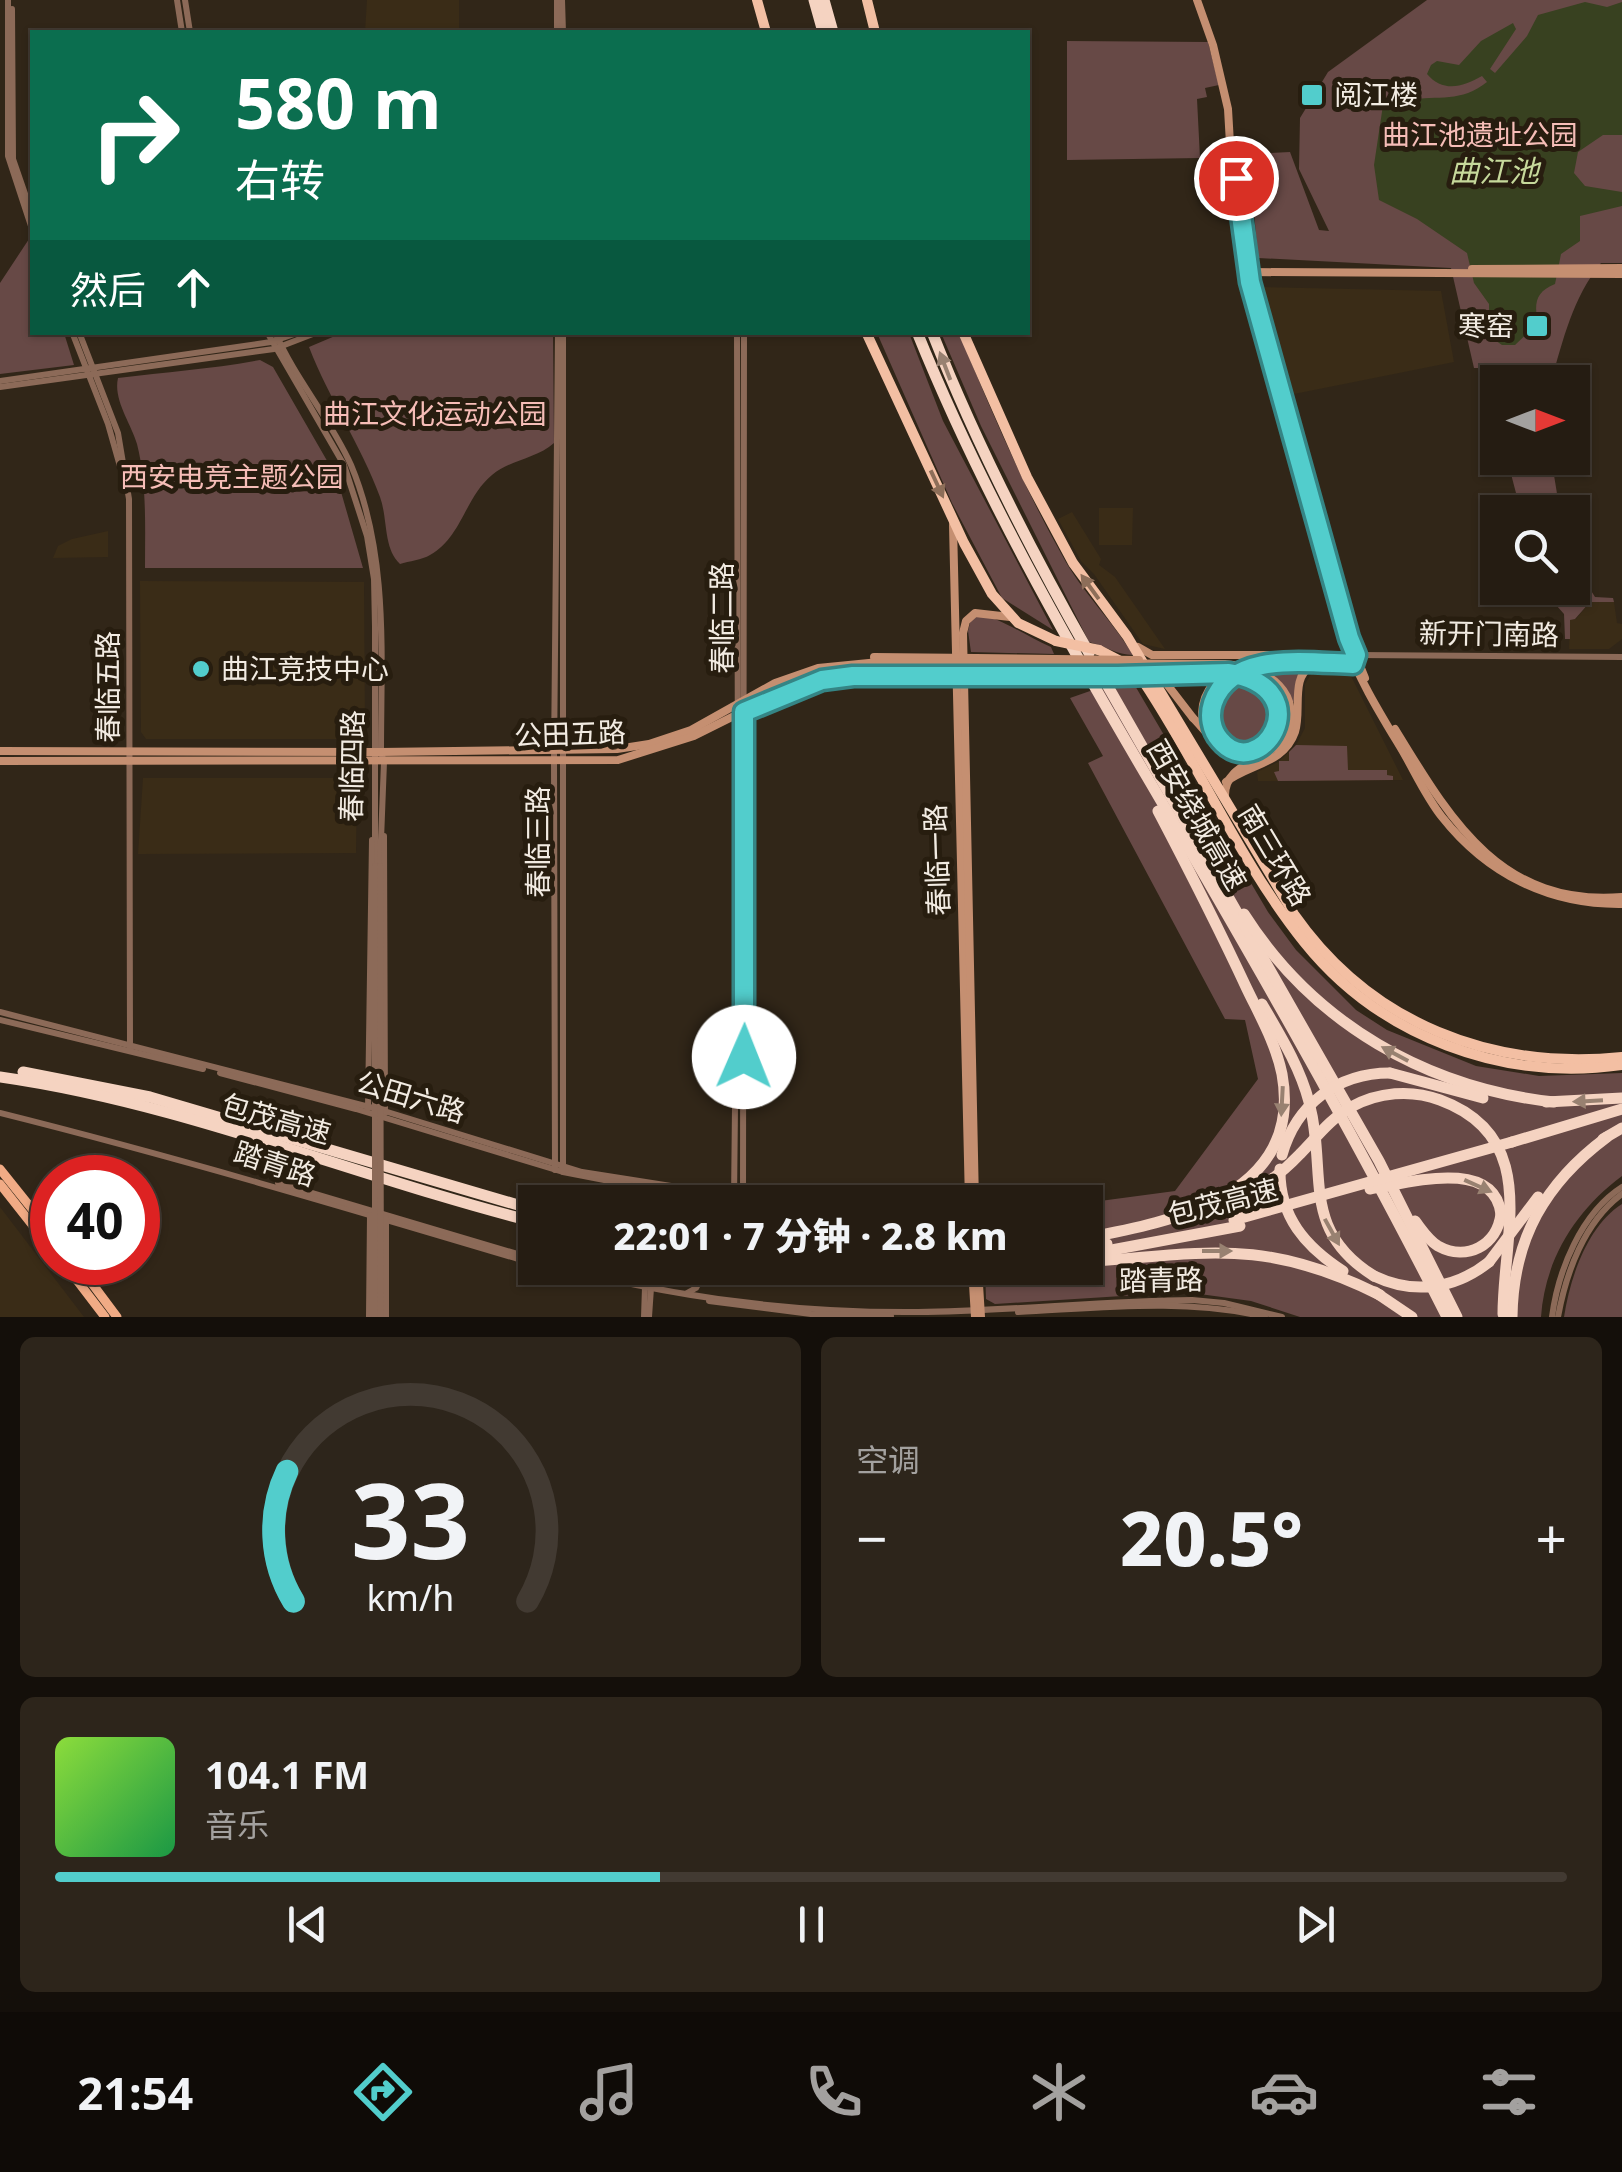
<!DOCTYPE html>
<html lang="zh">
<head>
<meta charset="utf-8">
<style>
  :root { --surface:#251c12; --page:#2d251b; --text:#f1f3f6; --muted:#a3a19f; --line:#423a32; --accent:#52cdcc }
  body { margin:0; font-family:"Noto Sans","Noto Sans SC",sans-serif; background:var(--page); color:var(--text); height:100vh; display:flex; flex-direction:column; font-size:38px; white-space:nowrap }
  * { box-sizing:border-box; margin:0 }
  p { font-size:32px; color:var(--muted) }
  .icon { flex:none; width:55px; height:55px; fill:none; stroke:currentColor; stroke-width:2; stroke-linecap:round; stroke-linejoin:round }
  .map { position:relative; height:1317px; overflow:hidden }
  .sheet { display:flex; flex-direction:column; gap:20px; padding:20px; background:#140f0a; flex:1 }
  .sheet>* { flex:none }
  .banner { position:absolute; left:30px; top:30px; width:1000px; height:305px; border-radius:0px; box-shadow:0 2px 8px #0004,0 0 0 2px var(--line); background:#0b6e4f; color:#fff; overflow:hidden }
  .needle { width:65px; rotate:90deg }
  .fabs { position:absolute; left:1480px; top:365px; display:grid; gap:20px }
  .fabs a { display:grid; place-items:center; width:110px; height:110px; border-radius:0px; background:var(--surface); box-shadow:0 2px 8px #0004,0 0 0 2px var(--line); font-size:50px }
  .speed { position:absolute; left:30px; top:1155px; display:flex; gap:20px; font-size:50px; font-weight:700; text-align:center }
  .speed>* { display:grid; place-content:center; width:130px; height:130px; border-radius:50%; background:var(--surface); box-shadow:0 2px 8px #0004,0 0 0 2px var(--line); line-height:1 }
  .speed .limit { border:15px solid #d22; background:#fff; color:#111 }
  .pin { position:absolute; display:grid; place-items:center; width:85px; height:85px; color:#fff; margin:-42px; border:5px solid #fff; border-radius:50%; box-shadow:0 2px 10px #0007 }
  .me { position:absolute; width:110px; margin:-55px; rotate:1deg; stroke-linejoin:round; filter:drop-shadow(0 0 8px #0008) }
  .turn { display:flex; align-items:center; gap:35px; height:210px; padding:0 40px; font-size:45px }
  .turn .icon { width:130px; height:130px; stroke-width:2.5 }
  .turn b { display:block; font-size:70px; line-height:85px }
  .then { display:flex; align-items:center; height:95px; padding:0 40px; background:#0003; gap:20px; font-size:38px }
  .big { font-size:75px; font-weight:800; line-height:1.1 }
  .sheet .card { flex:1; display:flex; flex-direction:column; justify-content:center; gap:15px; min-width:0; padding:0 35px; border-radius:15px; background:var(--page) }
  .sheet .dial { align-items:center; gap:0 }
  .dial svg { height:260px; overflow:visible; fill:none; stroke:var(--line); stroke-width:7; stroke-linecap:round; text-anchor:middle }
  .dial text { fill:var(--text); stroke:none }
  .song { display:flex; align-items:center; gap:30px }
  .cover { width:120px; height:120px; border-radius:15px; background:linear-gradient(135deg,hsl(90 70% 55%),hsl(140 70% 35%)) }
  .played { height:10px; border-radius:5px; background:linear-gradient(90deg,var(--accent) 40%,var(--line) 40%) }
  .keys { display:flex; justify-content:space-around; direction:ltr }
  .heat { display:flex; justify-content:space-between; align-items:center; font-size:55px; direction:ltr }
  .sheet .tiles { flex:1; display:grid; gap:20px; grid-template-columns:1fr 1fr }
  .card:last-child { grid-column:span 2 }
  .trip { position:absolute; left:518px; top:1185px; width:585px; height:100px; border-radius:0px; background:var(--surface); box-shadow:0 2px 8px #0004,0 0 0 2px var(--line); font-weight:800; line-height:100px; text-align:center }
  .menu { display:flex; height:160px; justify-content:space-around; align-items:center; background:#0f0b07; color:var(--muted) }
  .menu .icon { width:70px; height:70px }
  .menu .active { color:var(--accent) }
  .menu b { font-size:45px; color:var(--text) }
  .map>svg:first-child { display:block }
</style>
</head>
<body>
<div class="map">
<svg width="1622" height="1317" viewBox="0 0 1622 1317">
  <rect width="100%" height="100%" fill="#312618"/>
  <g fill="#3a2c17">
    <polygon points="367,0 459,0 459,32 365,32"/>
    <polygon points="1262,287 1441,291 1454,362 1294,394"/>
    <polygon points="1099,508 1133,508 1132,545 1099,545"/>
    <polygon points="1072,512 1101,559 1099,565 1115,577 1165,649 1143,644 1094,574 1081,561 1058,519"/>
    <polygon points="108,531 108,557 53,558 58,546 72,539"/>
    <polygon points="140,581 364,582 365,732 356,739 146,739 141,732"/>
    <polygon points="1590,602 1614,602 1617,623 1622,624 1622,639 1609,649 1569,649 1570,619 1576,619"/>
    <polygon points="1313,671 1349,672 1403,780 1258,781 1257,772 1278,762 1296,745 1305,728 1305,684"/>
    <polygon points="143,778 357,778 356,853 138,854"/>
    <polygon points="0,1207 84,1317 0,1317"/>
  </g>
  <g fill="#674946">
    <path d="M1427 0H1622V263H1601C1573 297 1563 340 1551 382H1498L1497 405 1478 399 1479 368H1474L1451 268 1258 258 1249 154 1290 152 1319 230 1329 231 1299 169 1300 118 1328 72Z"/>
    <polygon points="1067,41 1208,42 1219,85 1205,88 1207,97 1197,99 1200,158 1067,160"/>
    <polygon points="31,236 32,332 64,333 74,365 0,374 0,283"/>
    <path d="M342 333H553L554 443C536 459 509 460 492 475 465 497 462 537 430 555 422 560 409 561 400 564 383 548 388 519 380 497 361 445 329 399 309 347Z"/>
    <polygon points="877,333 909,333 943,421 1053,630 1002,598 952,503"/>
    <path d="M941 333H959C990 408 1022 484 1062 555 1081 591 1112 620 1133 655 1117 655 1105 646 1089 642L981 426Z"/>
    <path d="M260 360 273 367 337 478 363 568H145C145 528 147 483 137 444 131 423 113 400 118 378 166 372 213 369 260 360Z"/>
    <polygon points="1480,455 1496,460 1555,458 1553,469 1560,512 1521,512 1511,474 1506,468 1481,468"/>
    <polygon points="1573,532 1586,544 1585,581 1595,597 1613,598 1614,602 1590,602 1575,619 1570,620 1570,639 1565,639 1564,614 1541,588 1572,588"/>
    <path d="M980 614C1006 621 1026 636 1051 647L1054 654 971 652 968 631 971 619Z"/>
    <path d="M1298 665 1304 666 1296 682V701L1274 709 1273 726 1265 740 1239 747 1221 736 1214 709C1232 672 1261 668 1298 665Z"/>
    <path d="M1113 683 1134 684 1268 912 1296 950 1356 1010 1387 1030 1476 1066 1539 1076 1622 1073V1176C1576 1210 1545 1259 1541 1317H1300L1251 1301 1185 1292 995 1304 986 1299 985 1268H1085V1203L1175 1191 1258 1079 1245 1020 1225 1019 1088 763 1103 756 1070 698Z"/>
    <polygon points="1296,745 1347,746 1348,770 1387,770 1387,775 1393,776 1393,780 1278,781 1274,772 1279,771 1279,761 1289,761 1289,752"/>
    <path d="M1622 1204V1317H1564C1570 1278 1587 1226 1622 1204Z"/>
  </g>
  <path fill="#384120" d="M1585 2 1607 7 1622 2V135H1603L1578 152 1574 173 1585 186 1622 192V206L1580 216V241L1561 254 1555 284C1535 292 1534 304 1538 323L1515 345H1502L1489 336V304L1474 283 1467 253 1417 219 1379 200 1374 165 1383 105 1405 98 1408 100C1439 95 1461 103 1487 82L1482 76C1463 87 1443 93 1427 74L1431 65 1437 61 1459 65 1481 41 1513 23 1516 29 1490 69 1495 73 1527 36 1538 15Z"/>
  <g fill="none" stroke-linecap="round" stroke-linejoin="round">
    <g stroke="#8c6a58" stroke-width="6">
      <polyline points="8,0 8,156 32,229"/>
      <polyline points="177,0 182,32"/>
      <polyline points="185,0 190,32"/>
      <polyline points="557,0 557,32"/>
      <polyline points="562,0 563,32"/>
      <polyline points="12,9 13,159 32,214"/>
      <polyline points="72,332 108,424 123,477"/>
      <polyline points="79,332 118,433 129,499 130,1049"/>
      <polyline points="267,332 344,465 367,536 374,579 375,627 375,866"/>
      <path d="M275 332C295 379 330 418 351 465 389 556 381 656 381 752L384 762 380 866"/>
      <polyline points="0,381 271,342 300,332"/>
      <polyline points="0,387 274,349 318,332"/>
      <polyline points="1356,655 1622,657"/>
      <polyline points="384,836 385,1113"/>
      <polyline points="0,1012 381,1110 582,1172 741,1197 812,1202"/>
      <polyline points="0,1020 203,1069"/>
      <polyline points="220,1073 356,1109 563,1172 718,1202"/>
      <polyline points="368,1108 372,840"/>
      <path d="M0 1113C180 1158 357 1211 535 1264"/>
      <polyline points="555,1170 554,759 558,332"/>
      <polyline points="563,1172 563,332"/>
      <polyline points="278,1183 524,1256"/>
      <polyline points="734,1202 738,819 737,332"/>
      <polyline points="743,1202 744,332"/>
      <polyline points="386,1218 386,1317"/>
      <polyline points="547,1268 565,1272"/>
      <path d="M563 1268C678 1298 799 1313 918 1312 1009 1311 1101 1301 1192 1300L1224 1303 1282 1317"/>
      <polyline points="687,1293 696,1288 707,1268"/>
      <polyline points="709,1301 811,1314 891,1316"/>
      <path d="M1018 1312C1101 1308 1184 1298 1265 1317"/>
      <polyline points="369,1317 370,1215"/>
      <polyline points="644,1317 645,1287"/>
      <polyline points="649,1317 651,1288"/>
      <path d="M1552 1317C1558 1271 1581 1213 1622 1187"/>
      <path d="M1558 1317C1566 1273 1584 1222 1622 1194"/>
    </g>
    <g stroke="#c58f71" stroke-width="8">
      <path d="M1197 0 1213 45 1228 109 1232 178 1244 274 1345 641C1359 680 1381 715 1402 750 1415 772 1426 797 1442 817 1487 874 1549 905 1622 904"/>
      <polyline points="1245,254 1251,285"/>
      <polyline points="1472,269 1622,268"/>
      <polyline points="1248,272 1622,274"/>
      <polyline points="953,525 969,1202"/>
      <polyline points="1348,636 1365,678"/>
      <polyline points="1138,647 1152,655 1352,655"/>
      <polyline points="874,657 976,658"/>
      <polyline points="1156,670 1193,718"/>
      <polyline points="836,677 976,675"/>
      <path d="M1204 728C1198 704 1207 686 1226 672"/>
      <path d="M1395 729C1450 819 1500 907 1622 897"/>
      <polyline points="1213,744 1236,757 1269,754"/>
      <path d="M1228 747C1215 737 1208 722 1212 706 1227 650 1310 663 1353 664L1355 659"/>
      <polyline points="0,751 380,752 617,749 649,744 691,730 775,683 818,668 879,662"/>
      <polyline points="0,761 618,760 694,736 808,679 848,670 879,669"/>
      <path d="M1226 782C1249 764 1284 764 1295 732 1302 711 1290 676 1312 666"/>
      <path d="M1225 798C1223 763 1264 762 1284 740"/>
      <polyline points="975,1202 963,633 966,621 975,613 1010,617"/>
      <polyline points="972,1268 975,1317"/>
      <polyline points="978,1268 981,1317"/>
    </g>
    <g stroke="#f1ab85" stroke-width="9">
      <polyline points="0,1169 52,1234"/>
      <polyline points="0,1184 52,1250"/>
      <polyline points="63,1262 105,1317"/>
      <polyline points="76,1262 117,1317"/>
    </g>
    <g stroke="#f3bfa3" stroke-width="10">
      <polyline points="757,0 766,32"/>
      <polyline points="867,0 875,32"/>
      <polyline points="866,332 964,543 992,594 1018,623 1056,641"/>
      <path d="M963 332 1027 477 1073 563 1127 636 1294 914C1371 1024 1491 1070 1622 1057"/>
      <path d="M1099 650 1128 665 1145 684C1200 767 1242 865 1304 942 1380 1037 1503 1082 1622 1065"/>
    </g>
    <g stroke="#f5d3c1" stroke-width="11">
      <polyline points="814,0 823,32"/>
      <polyline points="824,0 833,32"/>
      <path d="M917 332C981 490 1064 636 1150 782 1253 958 1355 1135 1447 1317"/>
      <path d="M932 332C976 444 1030 549 1089 653"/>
      <polyline points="1098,669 1379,1161 1457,1317"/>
      <path d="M1244 914C1314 1024 1427 1088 1554 1102"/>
      <path d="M1262 1004C1280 1035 1300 1067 1309 1102 1328 1173 1299 1229 1374 1276"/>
      <polyline points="23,1072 150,1097 535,1210"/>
      <polyline points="1390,1073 1483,1098"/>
      <path d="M0 1077C183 1103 356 1177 535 1222"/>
      <polyline points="1546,1102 1622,1098"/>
      <polyline points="1603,1139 1622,1128"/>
      <polyline points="1512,1142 1622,1109"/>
      <path d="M1280 1169C1279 1217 1306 1247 1343 1271"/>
      <path d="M1415 1221C1422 1230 1428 1240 1438 1246 1467 1262 1497 1245 1501 1214"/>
      <path d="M1085 1238C1173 1222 1304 1195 1282 1074 1276 1044 1260 1016 1247 989 1219 929 1189 870 1158 811"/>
      <polyline points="1085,1247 1107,1244"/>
      <polyline points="1085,1255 1240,1226"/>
      <path d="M1085 1262C1206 1253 1264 1237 1380 1295"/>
      <polyline points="1489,1262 1538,1197"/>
      <polyline points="867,1268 909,1268"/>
      <polyline points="1375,1292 1412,1317"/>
      <path d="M1512 1317C1513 1239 1545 1183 1607 1137"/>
    </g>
    <g stroke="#8c6a58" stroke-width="6">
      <polyline points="375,866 375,1317"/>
      <polyline points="380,866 381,1317"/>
    </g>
    <g stroke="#c58f71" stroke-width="8">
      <polyline points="976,658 1139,660"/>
      <path d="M879 662 1225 664C1268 667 1307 693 1284 740"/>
      <path d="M879 669 1229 673C1307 687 1282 767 1228 750 1215 745 1203 728 1193 718"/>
      <polyline points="1016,675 1132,676"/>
    </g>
    <polyline stroke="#f3bfa3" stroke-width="10" points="1056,641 1099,650"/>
    <g stroke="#f5d3c1" stroke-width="11">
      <path d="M1282 1155C1296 1105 1337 1073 1390 1073"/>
      <path d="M1370 1189C1408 1183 1494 1157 1501 1214"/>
      <path d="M1245 1196C1266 1185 1284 1171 1300 1154 1316 1138 1330 1119 1351 1107 1378 1092 1411 1089 1440 1100 1541 1137 1503 1234 1503 1314"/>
      <polyline points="1234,1220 1512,1142"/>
      <path d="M1374 1276C1414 1295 1455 1289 1489 1262"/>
    </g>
  </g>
  <defs><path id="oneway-solid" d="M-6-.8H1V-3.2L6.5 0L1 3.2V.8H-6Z" transform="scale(2.5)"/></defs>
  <g fill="#988171">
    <use href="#oneway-solid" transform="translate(945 366) rotate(-111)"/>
    <use href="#oneway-solid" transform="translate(1395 1054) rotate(-152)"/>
    <use href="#oneway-solid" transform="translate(1282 1101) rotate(93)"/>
    <use href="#oneway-solid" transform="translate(1588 1101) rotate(177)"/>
    <use href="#oneway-solid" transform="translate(1478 1186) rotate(24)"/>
    <use href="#oneway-solid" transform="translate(1332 1232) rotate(61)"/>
    <use href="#oneway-solid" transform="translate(1217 1251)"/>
  </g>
  <g fill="#8d6e59">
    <use href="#oneway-solid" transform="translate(937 484) rotate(65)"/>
    <use href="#oneway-solid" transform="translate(1090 587) rotate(-126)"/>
  </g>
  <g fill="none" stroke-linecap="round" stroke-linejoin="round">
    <defs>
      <path id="route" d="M744 1057V712L822 680 853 676H1118L1229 673C1324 690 1258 786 1220 740 1211 730 1209 715 1213 703 1231 650 1310 663 1353 664L1356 655 1349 638 1250 282 1236 178"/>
    </defs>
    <use href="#route" stroke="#358585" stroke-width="25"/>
    <use href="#route" stroke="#52cdcc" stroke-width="18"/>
  </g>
  <g fill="#52cdcc" stroke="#271d0f" stroke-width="4">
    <rect x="1300" y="83" width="24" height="24" rx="5"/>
    <rect x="1525" y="314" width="24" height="24" rx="5"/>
    <circle cx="201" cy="669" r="10"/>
  </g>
  <g text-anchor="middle" stroke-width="10" stroke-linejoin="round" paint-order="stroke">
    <g font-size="28" fill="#f2ebe2" stroke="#271d0f" text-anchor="start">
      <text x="1334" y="105">阅江楼</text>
      <text x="1514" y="336" text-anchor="end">寒窑</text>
      <text x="221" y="679">曲江竞技中心</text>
    </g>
    <g font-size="28" fill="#f6bdb7" stroke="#271d0f">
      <text x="1480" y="145">曲江池遗址公园</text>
      <text x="435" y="424">曲江文化运动公园</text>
      <text x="232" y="487">西安电竞主题公园</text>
    </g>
    <g font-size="28" fill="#f2ebe2" stroke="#271d0f">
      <text transform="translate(722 618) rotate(-90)" y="10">春临二路</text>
      <text transform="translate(1489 634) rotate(1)" y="10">新开门南路</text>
      <text transform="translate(108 687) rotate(-90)" y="10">春临五路</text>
      <text transform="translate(570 734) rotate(-2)" y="10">公田五路</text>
      <text transform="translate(352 766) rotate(-89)" y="10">春临四路</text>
      <text transform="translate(1197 815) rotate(60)" y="10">西安绕城高速</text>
      <text transform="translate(538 842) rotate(-90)" y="10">春临三路</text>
      <text transform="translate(1275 855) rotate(59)" y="10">南三环路</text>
      <text transform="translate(937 860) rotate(-92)" y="10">春临一路</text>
      <text transform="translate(411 1097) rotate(17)" y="10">公田六路</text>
      <text transform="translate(276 1119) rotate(16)" y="10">包茂高速</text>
      <text transform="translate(275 1164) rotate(18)" y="10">踏青路</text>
      <text transform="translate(1223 1202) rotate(-14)" y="10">包茂高速</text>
      <text transform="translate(1161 1280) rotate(-1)" y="10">踏青路</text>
    </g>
    <g font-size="30" font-style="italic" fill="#c6d99b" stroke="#271d0f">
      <text x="1494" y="182">曲江池</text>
    </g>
  </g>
</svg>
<div class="fabs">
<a><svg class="needle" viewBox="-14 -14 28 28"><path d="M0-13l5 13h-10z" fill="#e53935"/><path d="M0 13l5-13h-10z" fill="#a3a19f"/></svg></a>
<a><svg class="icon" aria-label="search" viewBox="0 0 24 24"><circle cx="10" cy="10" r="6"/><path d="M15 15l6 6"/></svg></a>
</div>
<div class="speed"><div class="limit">40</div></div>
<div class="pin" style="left:1236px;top:178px;background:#d93025"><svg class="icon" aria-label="arrive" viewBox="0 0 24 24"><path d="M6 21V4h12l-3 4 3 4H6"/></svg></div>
<svg class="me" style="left:744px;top:1057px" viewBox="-20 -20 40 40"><circle r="19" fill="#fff"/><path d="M0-13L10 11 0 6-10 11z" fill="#52cdcc"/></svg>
<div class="trip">22:01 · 7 分钟 · 2.8 km</div>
<div class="banner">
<div class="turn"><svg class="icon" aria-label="right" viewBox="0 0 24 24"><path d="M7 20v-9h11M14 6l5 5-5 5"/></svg><div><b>580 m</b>右转</div></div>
<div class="then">然后<svg class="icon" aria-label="ahead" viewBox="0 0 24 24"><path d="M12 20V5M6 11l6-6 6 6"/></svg></div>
</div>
</div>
<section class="sheet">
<div class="tiles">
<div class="card dial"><svg viewBox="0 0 100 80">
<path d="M14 69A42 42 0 1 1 86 69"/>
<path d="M14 69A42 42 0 0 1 12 29" stroke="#52cdcc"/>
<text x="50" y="56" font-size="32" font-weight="700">33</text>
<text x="50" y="72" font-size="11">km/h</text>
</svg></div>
<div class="card"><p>空调</p>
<div class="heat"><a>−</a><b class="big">20.5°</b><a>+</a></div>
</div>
<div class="card">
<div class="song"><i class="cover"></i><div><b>104.1 FM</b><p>音乐</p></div></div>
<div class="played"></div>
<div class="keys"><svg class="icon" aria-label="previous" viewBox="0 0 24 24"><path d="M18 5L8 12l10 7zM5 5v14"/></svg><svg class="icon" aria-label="pause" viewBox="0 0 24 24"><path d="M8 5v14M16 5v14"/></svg><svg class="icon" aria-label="next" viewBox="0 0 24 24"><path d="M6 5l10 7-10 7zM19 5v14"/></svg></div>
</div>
</div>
</section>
<nav class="menu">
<b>21:54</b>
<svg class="icon active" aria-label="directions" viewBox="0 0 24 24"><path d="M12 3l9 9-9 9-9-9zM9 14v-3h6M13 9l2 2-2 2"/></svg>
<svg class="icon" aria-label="music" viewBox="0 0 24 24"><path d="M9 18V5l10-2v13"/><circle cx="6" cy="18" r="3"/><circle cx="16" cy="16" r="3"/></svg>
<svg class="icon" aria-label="phone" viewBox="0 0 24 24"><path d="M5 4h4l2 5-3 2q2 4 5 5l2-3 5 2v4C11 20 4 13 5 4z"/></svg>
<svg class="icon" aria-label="climate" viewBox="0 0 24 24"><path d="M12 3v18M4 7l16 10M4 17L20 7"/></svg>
<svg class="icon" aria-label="car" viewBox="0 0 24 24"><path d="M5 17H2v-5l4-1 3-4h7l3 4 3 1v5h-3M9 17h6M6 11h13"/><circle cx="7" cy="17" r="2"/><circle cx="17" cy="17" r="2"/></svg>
<svg class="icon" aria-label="filters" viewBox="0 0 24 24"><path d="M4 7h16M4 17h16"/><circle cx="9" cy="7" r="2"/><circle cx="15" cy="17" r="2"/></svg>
</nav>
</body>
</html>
